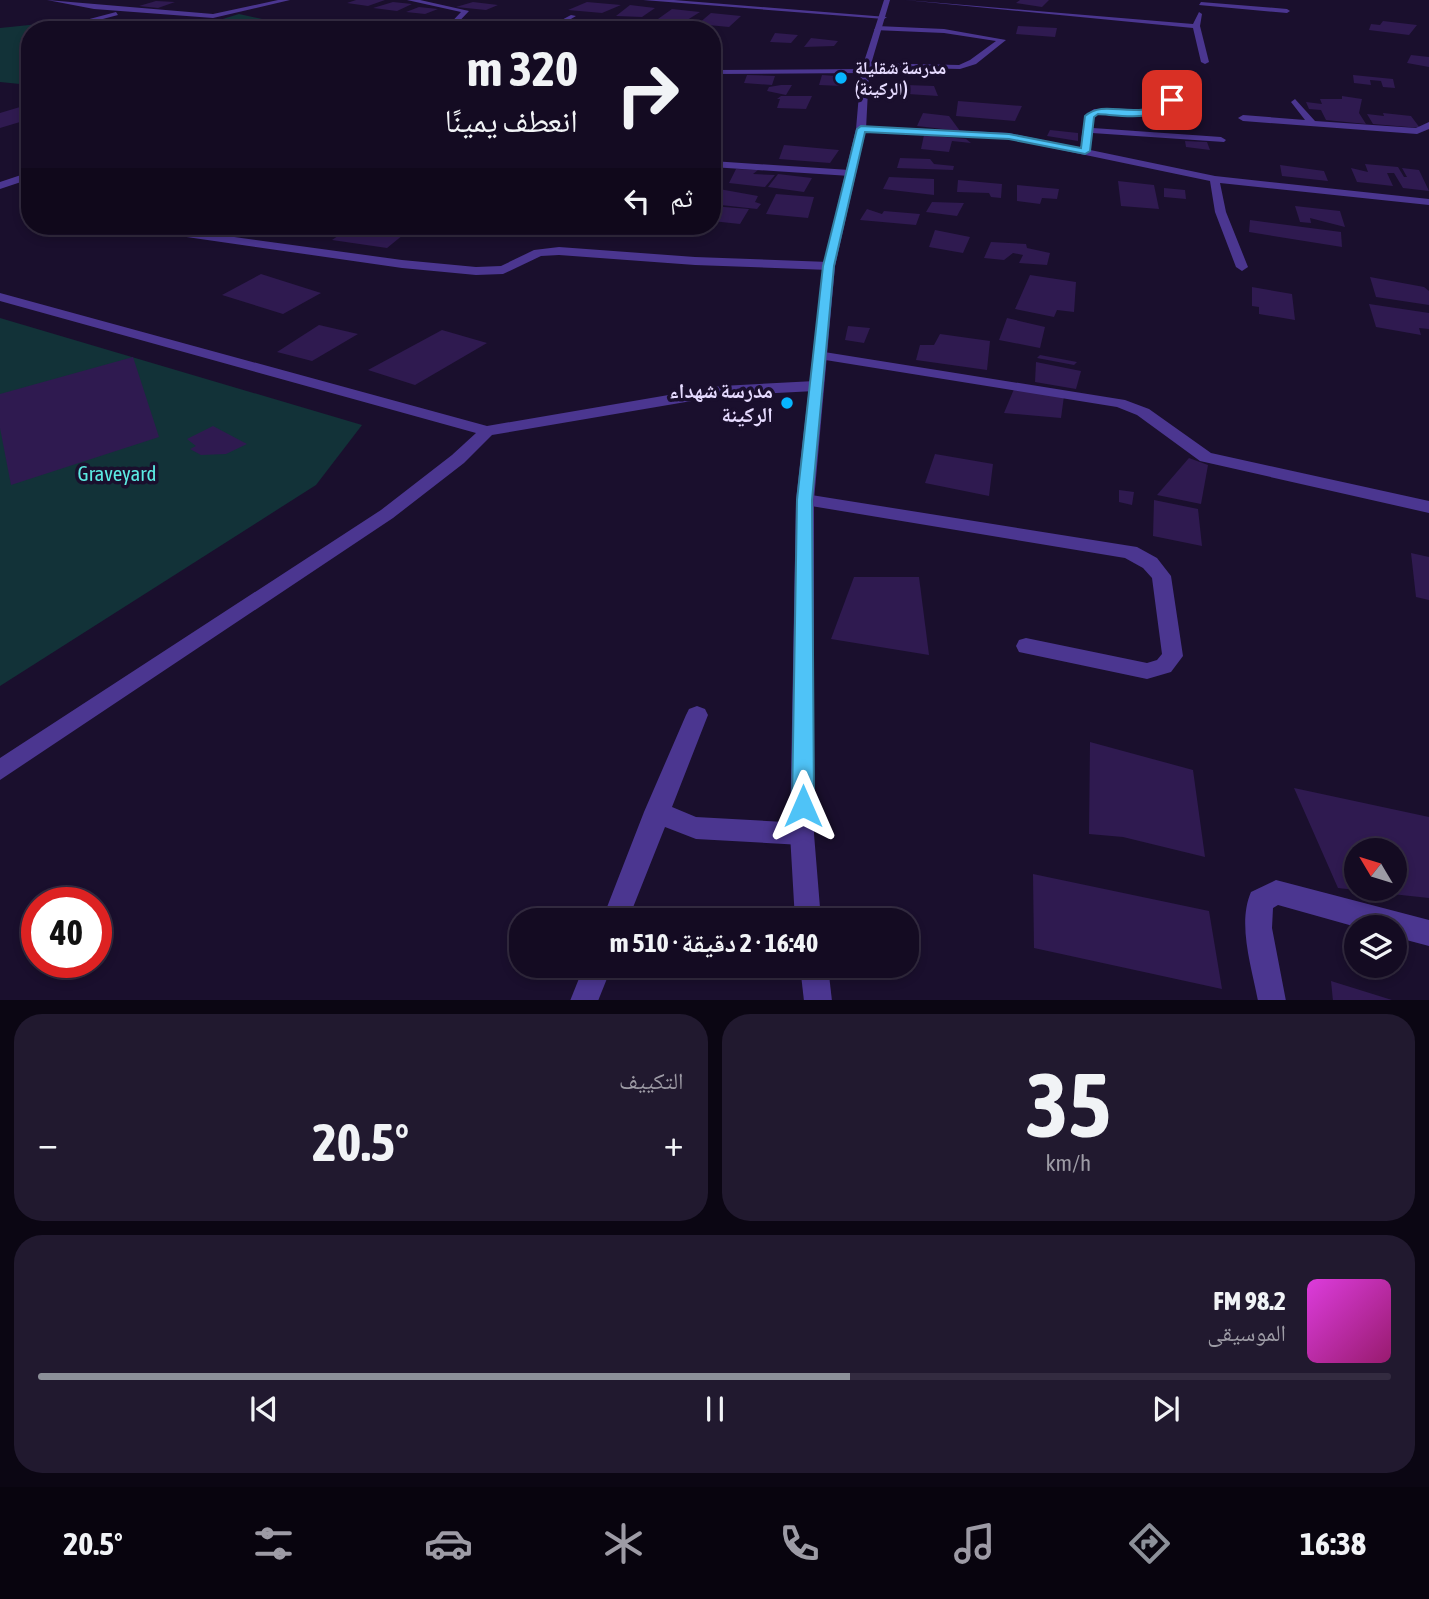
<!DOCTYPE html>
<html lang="ar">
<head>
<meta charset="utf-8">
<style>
  :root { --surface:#140b22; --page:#21192f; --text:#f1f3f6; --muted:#9d9ba5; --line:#332b40; --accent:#8c9099 }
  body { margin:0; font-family:"Asap Condensed","Noto Naskh Arabic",sans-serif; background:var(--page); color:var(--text); direction:rtl; height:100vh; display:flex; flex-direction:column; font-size:26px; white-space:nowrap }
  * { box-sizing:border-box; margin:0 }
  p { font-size:23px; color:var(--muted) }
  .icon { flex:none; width:38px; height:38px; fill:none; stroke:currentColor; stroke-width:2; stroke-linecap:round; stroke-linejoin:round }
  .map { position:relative; height:1000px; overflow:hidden; direction:ltr }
  .sheet { display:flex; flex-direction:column; gap:14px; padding:14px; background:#0b0613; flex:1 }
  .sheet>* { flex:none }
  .banner { position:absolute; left:21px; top:21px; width:700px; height:214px; border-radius:28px; box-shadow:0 4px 10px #0003,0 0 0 2px var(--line); direction:rtl; background:#140b22; color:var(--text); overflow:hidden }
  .needle { width:46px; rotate:308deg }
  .controls { position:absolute; left:1344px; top:838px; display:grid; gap:14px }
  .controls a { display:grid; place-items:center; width:63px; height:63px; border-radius:50%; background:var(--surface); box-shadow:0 4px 10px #0003,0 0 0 2px var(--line); font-size:35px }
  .speed { position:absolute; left:21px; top:887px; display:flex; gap:14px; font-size:35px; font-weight:700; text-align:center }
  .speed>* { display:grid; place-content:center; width:91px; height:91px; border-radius:50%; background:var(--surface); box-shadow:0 4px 10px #0003,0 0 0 2px var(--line); line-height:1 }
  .speed .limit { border:10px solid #d22; background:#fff; color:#111 }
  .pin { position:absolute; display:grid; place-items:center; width:60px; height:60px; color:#fff; margin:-30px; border-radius:14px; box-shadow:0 4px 10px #0006 }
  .me { position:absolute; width:77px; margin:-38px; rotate:0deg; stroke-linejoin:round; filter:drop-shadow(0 0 5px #0008) }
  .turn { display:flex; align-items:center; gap:24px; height:147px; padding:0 28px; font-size:32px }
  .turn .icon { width:91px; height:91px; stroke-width:2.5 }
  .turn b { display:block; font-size:49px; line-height:60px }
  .then { display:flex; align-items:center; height:66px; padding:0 28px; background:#0003; gap:14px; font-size:26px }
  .big { font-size:52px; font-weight:700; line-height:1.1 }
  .sheet .card { flex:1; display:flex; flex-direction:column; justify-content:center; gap:10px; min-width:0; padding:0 24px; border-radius:28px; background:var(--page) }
  .sheet .dial { align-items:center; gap:0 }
  .dial b { font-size:91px; line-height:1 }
  .song { display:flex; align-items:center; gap:21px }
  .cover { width:84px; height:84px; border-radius:10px; background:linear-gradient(135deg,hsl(300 70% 55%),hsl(320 70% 35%)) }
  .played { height:7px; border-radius:4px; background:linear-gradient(90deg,var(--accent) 60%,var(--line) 60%) }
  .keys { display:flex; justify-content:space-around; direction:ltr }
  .heat { display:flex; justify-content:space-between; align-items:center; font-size:38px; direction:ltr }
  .sheet .tiles { flex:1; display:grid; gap:14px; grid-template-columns:1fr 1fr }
  .card:last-child { grid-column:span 2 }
  .trip { position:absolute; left:509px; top:908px; width:410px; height:70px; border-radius:28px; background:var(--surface); box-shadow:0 4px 10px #0003,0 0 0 2px var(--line); font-weight:700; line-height:70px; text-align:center; direction:rtl }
  .tab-bar { display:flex; height:112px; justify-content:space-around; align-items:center; background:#08040e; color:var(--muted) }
  .tab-bar .icon { width:49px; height:49px }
  .tab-bar .selected { color:var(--accent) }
  .tab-bar b { font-size:32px; color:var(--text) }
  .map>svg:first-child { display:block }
</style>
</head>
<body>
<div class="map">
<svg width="1429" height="1001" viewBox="0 0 1429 1001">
  <rect width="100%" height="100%" fill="#1a0f2d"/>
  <g fill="#123238">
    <polygon points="239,14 290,25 274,30 187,30"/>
    <polygon points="49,23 59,27 30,30 30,85 0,82 0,28"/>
    <polygon points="0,318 362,425 316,485 0,686"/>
  </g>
  <g fill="#2f1a50">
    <polygon points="356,0 385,0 368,6 347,3"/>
    <polygon points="1020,0 1049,0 1042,7 1016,3"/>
    <polygon points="156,1 175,2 158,8 139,6"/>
    <polygon points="393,2 412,4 397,11 373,8"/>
    <polygon points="473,2 498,5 486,10 456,7"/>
    <polygon points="587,2 621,5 602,13 568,10"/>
    <polygon points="630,5 655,8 642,17 616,16"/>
    <polygon points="419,7 438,9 425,14 406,12"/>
    <polygon points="672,9 700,12 684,22 658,19"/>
    <polygon points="711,13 741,16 729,27 698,24"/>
    <polygon points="384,20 404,24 398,22 403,20 423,24 405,30 367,26"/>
    <polygon points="186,21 201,24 178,30 151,30"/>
    <polygon points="1383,21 1417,25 1409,35 1369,30 1371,24 1380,25"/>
    <polygon points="1018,26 1057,28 1055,37 1016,34"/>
    <polygon points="775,33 798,35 791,43 770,42"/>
    <polygon points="811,38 838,41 834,46 804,47"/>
    <polygon points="1411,55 1429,57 1429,67 1407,63"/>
    <polygon points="747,75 775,76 772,85 744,83"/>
    <polygon points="822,75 848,77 842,86 819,85"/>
    <polygon points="1353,75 1393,79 1395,88 1383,87 1381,81 1370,80 1371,85 1354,83"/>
    <polygon points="781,85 792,85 786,95 767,91 769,87"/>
    <polygon points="906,85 934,86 938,96 908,94"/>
    <polygon points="781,96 812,96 806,109 777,108 780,99 777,99"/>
    <polygon points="1342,96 1362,99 1359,113 1366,124 1326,120 1321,110 1309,109 1306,102 1322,104 1320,99 1342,99"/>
    <polygon points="958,101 1022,106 1015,121 956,116"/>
    <polygon points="30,104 30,119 0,128 0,113"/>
    <polygon points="923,113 949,116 960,131 917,126"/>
    <polygon points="1383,113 1411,116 1420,128 1373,124 1367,114 1384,116"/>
    <polygon points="1050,130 1078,133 1078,141 1047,136"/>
    <polygon points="924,135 966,139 971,143 952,141 949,152 921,149"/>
    <polygon points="1185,141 1207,142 1210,150 1186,147"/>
    <polygon points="784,145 839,150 830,163 779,159"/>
    <polygon points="900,158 930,159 934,164 954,166 953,170 897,168"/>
    <polygon points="1365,164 1398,167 1404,177 1407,177 1402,168 1419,170 1429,191 1403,188 1394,173 1387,173 1393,186 1357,182 1351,168 1368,172"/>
    <polygon points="1280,165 1324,171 1328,181 1282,176"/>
    <polygon points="736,169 758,170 753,174 775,175 765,187 729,183"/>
    <polygon points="778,174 812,178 804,192 768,187"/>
    <polygon points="889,177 934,179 934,195 883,189"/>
    <polygon points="958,180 1002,184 1001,198 991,197 989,193 957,192"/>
    <polygon points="1118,181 1154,185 1159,209 1121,206"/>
    <polygon points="1017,185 1059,189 1057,199 1042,198 1040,204 1017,201"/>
    <polygon points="1164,188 1185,190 1186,199 1164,197"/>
    <polygon points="719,189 758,196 755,202 761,204 757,209 712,204 712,197"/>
    <polygon points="776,194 814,197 808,218 766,214"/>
    <polygon points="932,202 964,203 957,216 926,212"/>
    <polygon points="712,206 749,209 740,224 712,221"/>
    <polygon points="1295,206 1340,211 1345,227 1310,218 1311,223 1300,222"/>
    <polygon points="867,209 882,214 884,211 920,214 916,225 860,220"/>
    <polygon points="1250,220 1341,232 1342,247 1249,232"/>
    <polygon points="334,226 414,226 387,248 332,240 348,229"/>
    <polygon points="935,230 970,237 963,253 929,247"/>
    <polygon points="991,242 1026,244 1027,248 1050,253 1047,265 1019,263 1023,255 1013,253 1004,260 984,258"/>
    <polygon points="261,274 321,293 283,314 222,295"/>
    <polygon points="1030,275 1076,282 1074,312 1057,310 1054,317 1015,309"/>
    <polygon points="1370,277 1424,287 1429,291 1429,305 1376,297"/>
    <polygon points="1252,287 1292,294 1295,320 1259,314 1259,307 1252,306"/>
    <polygon points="1369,304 1429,313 1429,329 1419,328 1421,335 1376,327"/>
    <polygon points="1007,318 1045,327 1040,348 999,340"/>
    <polygon points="319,325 358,334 312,361 277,352"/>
    <polygon points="848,326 870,328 864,343 845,340"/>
    <polygon points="442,330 487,343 415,385 368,370"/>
    <polygon points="940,334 990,341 987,370 916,360 920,345 934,345"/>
    <polygon points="1040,355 1077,362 1074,365 1037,358"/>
    <polygon points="133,357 159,437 11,485 0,428 0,394"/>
    <polygon points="1036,362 1081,371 1076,389 1035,382"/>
    <polygon points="1014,389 1064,396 1061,418 1004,413"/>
    <polygon points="213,426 247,444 226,454 201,455 190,449 196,446 187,439"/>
    <polygon points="935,454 993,464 989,496 925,483"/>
    <polygon points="1189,458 1208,465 1201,504 1157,495"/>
    <polygon points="1119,490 1134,492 1132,505 1119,502"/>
    <polygon points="1154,500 1198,509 1202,546 1153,536"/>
    <polygon points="1411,553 1429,557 1429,600 1416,597"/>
    <polygon points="854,577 919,577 929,655 831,639"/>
    <polygon points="1090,742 1193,770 1205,857 1123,837 1089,834"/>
    <polygon points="1294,788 1429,817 1429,898 1364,891 1395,889 1395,850 1356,850 1356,890 1338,888"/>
    <polygon points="1033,874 1209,911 1222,989 1034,948"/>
    <polygon points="1331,981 1392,1000 1392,1001 1333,1001"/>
  </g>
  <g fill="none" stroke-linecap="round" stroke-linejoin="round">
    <g fill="#4b3690" fill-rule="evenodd">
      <polygon points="47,0 213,14 278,0 290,0 213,18 94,9"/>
      <polygon points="407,0 420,0 469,11 451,30 444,30 461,12"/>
      <polygon points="643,0 674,0 887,17 884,19"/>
      <polygon points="905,0 1193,24 1199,12 1202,14 1200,26 1209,62 1205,64 1201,62 1193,28"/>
      <polygon points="1201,2 1287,9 1290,11 1287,13 1199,5"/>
      <polygon points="116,12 118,15 61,30 48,30"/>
      <polygon points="571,15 576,16 552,30 543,30"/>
      <polygon points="877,26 944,29 1006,40 976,64 960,69 869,67 866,63 959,65 970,60 996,41 944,33 874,30"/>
      <polygon points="868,69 865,73 712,74 712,70"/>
      <polygon points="1172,97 1175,102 1153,116 1099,114 1094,117 1093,128 1221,137 1226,140 1224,142 1092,133 1089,143 1081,141 1085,116 1094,109 1151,110"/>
      <polygon points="1295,99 1315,121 1416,128 1429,122 1429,129 1417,134 1243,121 1238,118 1243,115 1305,120 1291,102"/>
      <polygon points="861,126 1009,133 1215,176 1429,199 1429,205 1220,183 1226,212 1248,267 1242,271 1236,267 1215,212 1210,181 1009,139 858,131 856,129"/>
      <polygon points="712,161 850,170 855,173 850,176 712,167"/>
      <polygon points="30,172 30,179 0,189 0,182"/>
      <polygon points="125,226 154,226 402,260 476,267 501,266 534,250 559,247 695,257 829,262 835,266 829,270 695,265 559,255 541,256 503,274 476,275 402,268 131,229"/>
      <polygon points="0,293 487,426 721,386 815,381 823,386 815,391 721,396 492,435 464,463 393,518 0,780 0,758 381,510 452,455 476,433 0,301"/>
      <polygon points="818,351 1125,400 1149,409 1211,453 1429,501 1429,513 1200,461 1137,415 1117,407 813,358 813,352"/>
      <polygon points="805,494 1137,547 1157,558 1171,576 1183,656 1171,672 1147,679 1019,652 1016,646 1019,640 1026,638 1147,663 1157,660 1162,654 1152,578 1143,568 1125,558 799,504 796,500 799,496"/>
      <polygon points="697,706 705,709 708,715 672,807 696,817 802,823 811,826 814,834 811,842 802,845 696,839 665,827 628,920 602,920 644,812 686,715 689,709"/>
      <path d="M1276 880 1429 920V946L1395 937V928H1360L1278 905 1273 908 1272 928 1286 1001H1258C1252 968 1237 924 1251 892Z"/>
      <polygon points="584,966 612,966 598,1001 570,1001"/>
    </g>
    <g fill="#4b3690" fill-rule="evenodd">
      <polygon points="884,0 890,0 869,71 866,129 835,266 814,500 814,834 821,920 795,920 790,834 796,500 823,266 856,129 861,71"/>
      <polygon points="800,966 828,966 832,1001 804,1001"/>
    </g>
  </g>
  <path fill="#4fc3f7" stroke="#337fa1" stroke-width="2" d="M1170 98 1177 100C1154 122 1127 116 1098 114L1094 117 1090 151 1085 154 1009 139 865 132 834 266 812 500 814 806 810 813 803 816 795 813 792 806 797 500 823 266 857 129 861 126 1009 134 1081 148 1085 116C1107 97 1136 124 1170 98Z"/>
  <g fill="#07b6ff" stroke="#1a0f2d" stroke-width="2.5">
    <circle cx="841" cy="78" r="7"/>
    <circle cx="787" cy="403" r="7"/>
  </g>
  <g text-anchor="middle" stroke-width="7" stroke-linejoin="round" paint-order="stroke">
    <g font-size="18" font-weight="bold" fill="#e6dbff" stroke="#1a0f2d" text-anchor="start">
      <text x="855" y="74">مدرسة شقليلة<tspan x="855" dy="21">(الركينة)</tspan></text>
    </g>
    <g font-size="21" font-weight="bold" fill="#e6dbff" stroke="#1a0f2d" text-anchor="end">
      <text x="773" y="398">مدرسة شهداء<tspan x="773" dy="24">الركينة</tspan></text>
    </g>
    <g font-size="21" fill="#5ceae2" stroke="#1a0f2d">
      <text x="117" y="481">Graveyard</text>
    </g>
  </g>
</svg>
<div class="controls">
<a><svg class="needle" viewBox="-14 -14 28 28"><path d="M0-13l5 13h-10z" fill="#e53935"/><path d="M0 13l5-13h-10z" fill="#9d9ba5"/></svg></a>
<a><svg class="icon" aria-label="layers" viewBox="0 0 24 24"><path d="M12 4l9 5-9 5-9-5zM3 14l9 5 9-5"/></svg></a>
</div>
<div class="speed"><div class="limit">40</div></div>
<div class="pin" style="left:1172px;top:100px;background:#d93025"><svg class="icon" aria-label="arrive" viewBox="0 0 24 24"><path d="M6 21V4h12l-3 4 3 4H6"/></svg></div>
<svg class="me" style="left:803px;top:806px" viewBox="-20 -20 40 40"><path d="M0-17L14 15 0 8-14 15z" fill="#4fc3f7" stroke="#fff" stroke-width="4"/></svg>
<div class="trip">16:40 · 2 دقيقة · 510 m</div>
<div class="banner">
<div class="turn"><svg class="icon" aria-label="right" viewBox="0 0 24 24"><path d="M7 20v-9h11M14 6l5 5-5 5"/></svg><div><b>320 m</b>انعطف يمينًا</div></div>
<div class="then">ثم<svg class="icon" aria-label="left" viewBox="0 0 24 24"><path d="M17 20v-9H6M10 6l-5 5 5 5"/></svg></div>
</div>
</div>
<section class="sheet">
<div class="tiles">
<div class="card dial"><b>35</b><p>km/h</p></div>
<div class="card"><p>التكييف</p>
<div class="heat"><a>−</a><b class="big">20.5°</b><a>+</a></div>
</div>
<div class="card">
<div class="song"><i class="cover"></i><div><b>98.2 FM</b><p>الموسيقى</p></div></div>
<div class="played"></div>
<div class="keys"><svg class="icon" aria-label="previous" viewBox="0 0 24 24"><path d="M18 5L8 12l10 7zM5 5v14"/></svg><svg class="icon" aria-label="pause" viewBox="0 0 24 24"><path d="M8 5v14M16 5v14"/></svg><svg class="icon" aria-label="next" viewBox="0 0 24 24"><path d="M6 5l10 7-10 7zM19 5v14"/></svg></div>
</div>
</div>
</section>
<nav class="tab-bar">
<b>16:38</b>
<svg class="icon selected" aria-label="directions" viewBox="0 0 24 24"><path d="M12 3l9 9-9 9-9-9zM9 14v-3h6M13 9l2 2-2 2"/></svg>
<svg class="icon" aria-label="music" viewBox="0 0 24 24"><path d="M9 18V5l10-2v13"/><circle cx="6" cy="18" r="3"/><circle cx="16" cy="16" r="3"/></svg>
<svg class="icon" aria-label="phone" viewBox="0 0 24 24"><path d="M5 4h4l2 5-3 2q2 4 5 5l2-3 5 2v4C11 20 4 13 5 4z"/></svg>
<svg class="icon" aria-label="climate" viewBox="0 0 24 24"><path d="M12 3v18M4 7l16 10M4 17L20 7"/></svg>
<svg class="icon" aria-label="car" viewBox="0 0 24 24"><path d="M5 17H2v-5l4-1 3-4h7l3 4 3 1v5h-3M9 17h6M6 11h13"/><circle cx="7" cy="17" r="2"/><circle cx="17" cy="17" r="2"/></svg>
<svg class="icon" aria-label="filters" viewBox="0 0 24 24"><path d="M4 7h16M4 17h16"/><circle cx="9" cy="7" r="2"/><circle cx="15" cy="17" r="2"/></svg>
<b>20.5°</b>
</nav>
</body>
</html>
